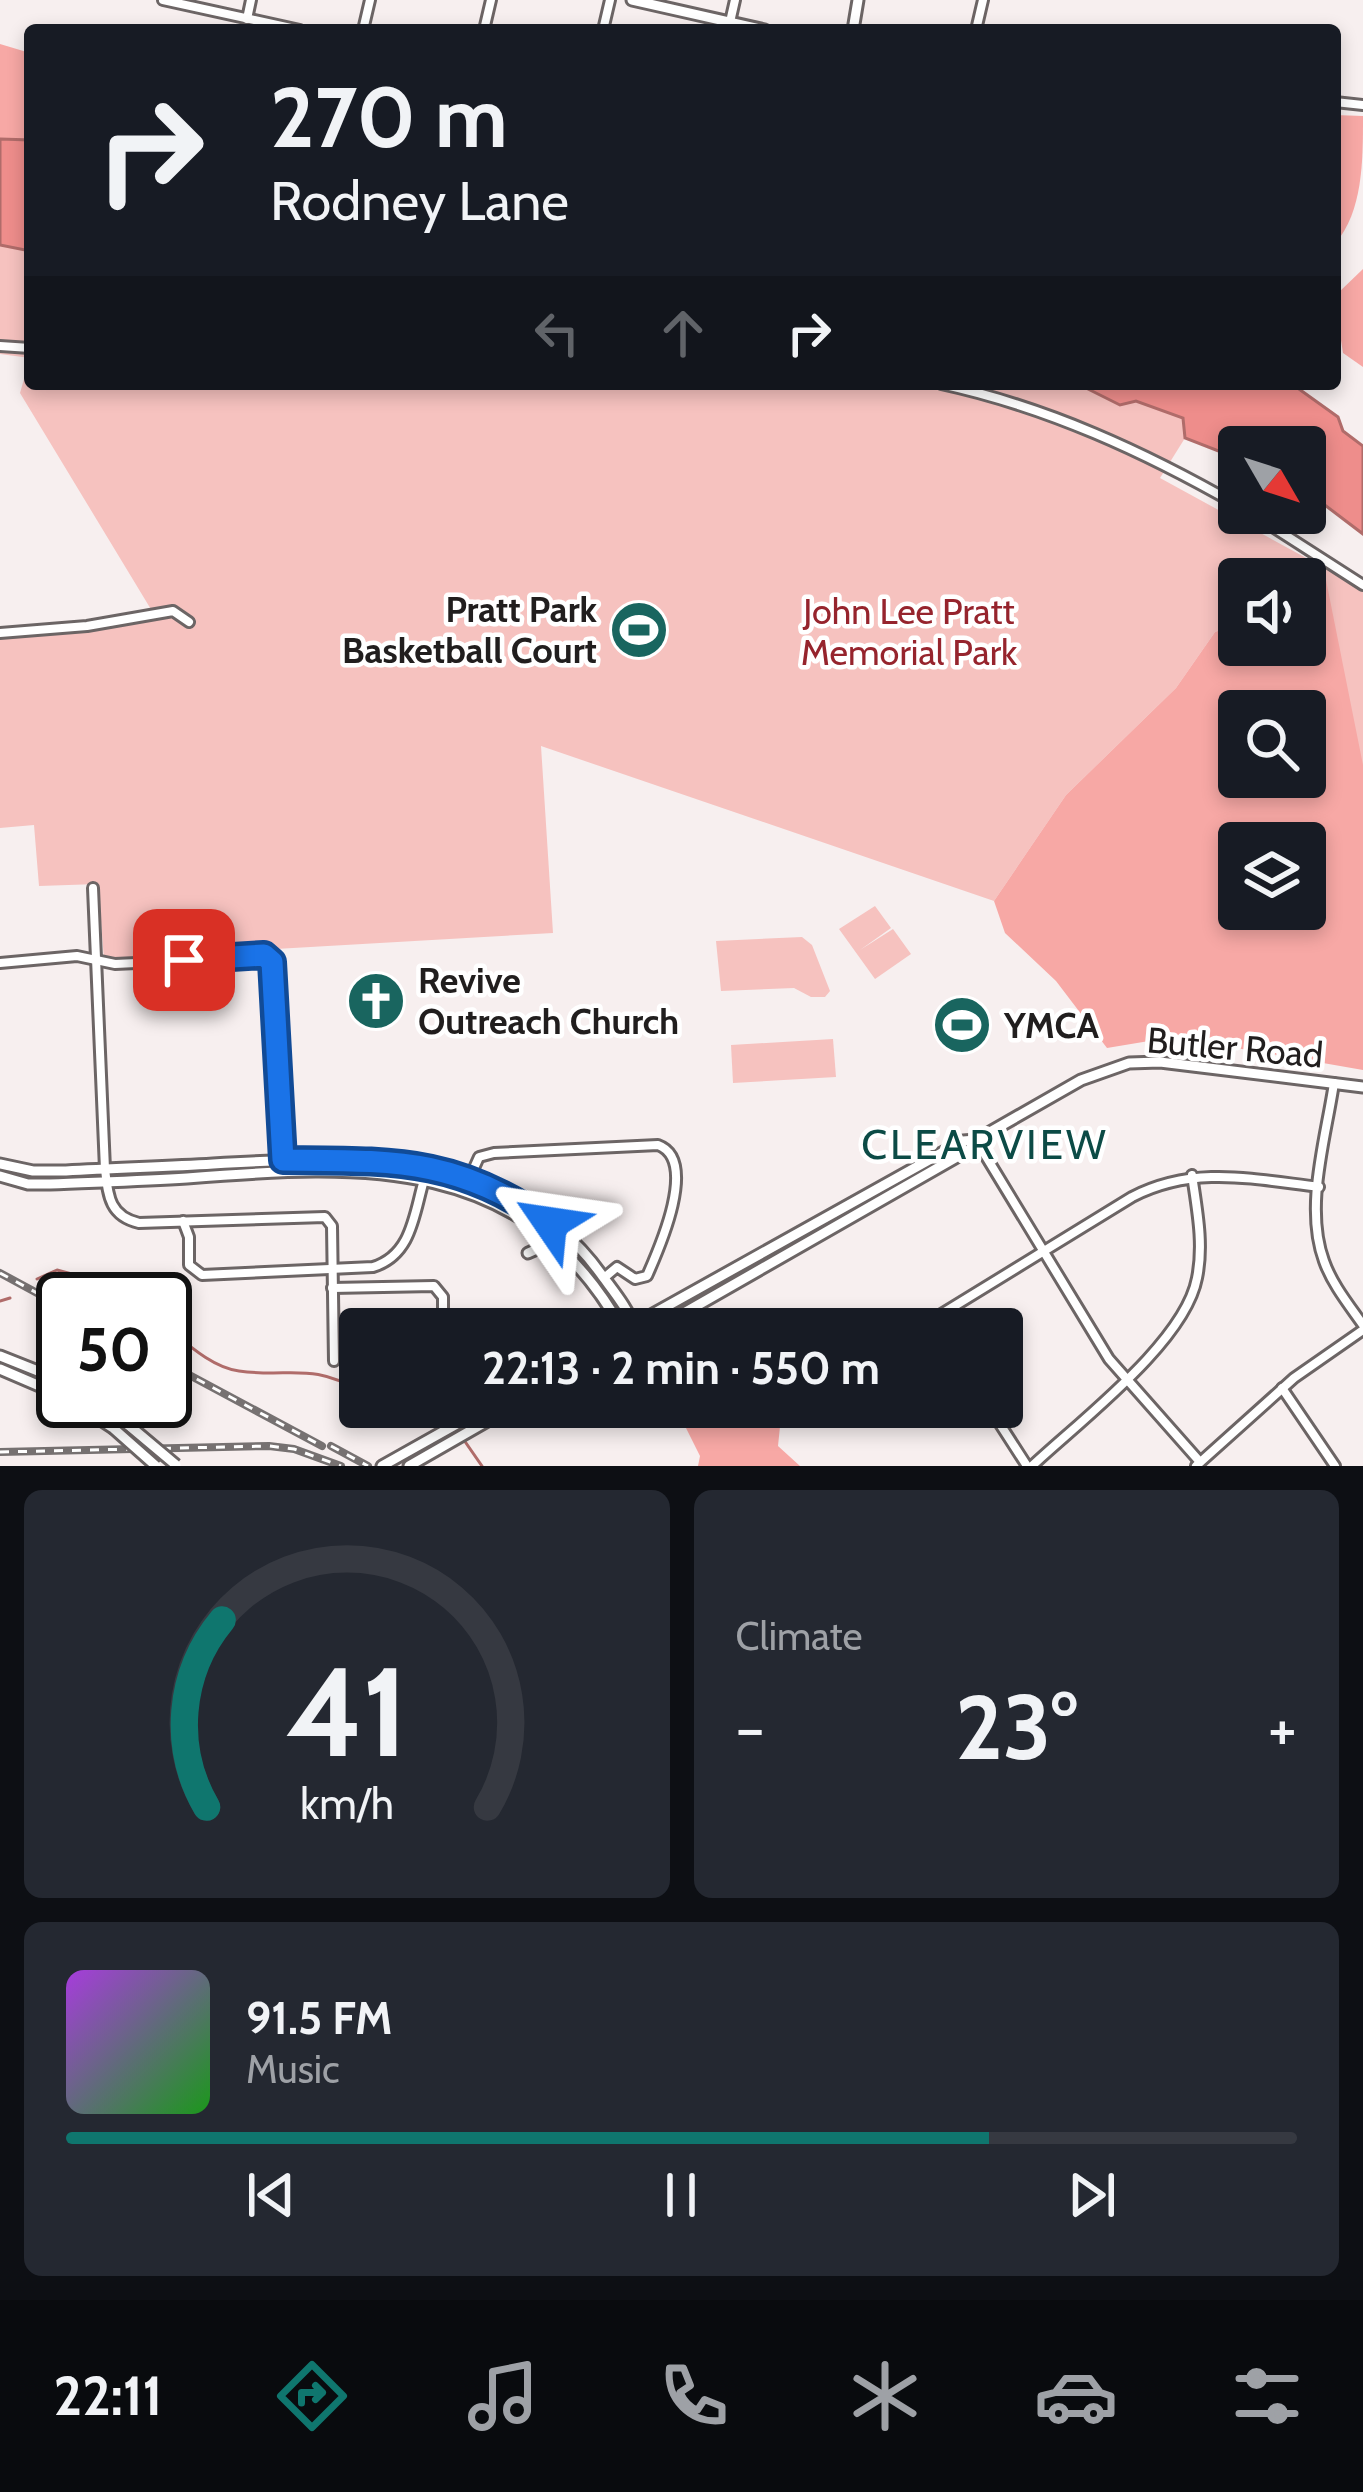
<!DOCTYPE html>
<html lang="en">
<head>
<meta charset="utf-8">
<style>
  :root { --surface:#171b24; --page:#242831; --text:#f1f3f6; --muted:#9ea1a6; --line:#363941; --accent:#0f766e }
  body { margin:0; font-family:Cabin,sans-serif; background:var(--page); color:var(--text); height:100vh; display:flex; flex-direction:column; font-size:45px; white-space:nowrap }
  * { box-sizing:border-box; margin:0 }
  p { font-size:39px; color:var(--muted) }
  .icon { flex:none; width:66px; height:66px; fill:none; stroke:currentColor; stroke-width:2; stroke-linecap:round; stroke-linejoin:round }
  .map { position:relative; height:1466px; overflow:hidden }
  .side { display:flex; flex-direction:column; gap:24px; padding:24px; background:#0d0f14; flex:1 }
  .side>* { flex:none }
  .banner { position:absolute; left:24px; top:24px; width:1317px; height:366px; border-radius:12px; box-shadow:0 6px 18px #0003; background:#171b24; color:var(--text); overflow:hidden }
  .needle { width:78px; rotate:129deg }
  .fabs { position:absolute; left:1218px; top:426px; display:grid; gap:24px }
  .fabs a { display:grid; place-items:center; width:108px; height:108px; border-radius:12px; background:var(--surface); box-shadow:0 6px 18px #0003; font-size:60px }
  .speed { position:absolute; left:36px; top:1272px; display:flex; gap:24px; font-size:60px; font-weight:700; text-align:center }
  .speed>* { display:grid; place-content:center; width:156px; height:156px; border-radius:50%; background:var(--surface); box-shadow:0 6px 18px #0003; line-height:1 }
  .speed .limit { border:6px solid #111; border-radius:18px; background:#fff; color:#111 }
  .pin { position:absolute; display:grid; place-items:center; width:102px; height:102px; color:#fff; margin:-51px; border-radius:24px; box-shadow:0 6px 18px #0006 }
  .me { position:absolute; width:132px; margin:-66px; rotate:302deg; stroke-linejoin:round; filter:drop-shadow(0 0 9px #0008) }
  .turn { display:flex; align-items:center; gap:42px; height:252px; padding:0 48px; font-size:54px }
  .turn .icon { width:156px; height:156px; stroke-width:2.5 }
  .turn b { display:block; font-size:84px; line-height:102px }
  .lanes { display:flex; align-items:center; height:114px; padding:0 48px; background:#0003; justify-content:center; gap:60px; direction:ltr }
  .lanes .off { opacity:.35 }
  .big { font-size:90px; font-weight:700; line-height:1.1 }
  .side .tile { flex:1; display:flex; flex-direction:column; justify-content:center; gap:18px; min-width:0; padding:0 42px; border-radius:18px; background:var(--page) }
  .side .dial { align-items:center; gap:0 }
  .dial svg { height:312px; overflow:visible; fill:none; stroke:var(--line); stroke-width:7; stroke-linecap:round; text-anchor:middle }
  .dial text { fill:var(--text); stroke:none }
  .song { display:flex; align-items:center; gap:36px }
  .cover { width:144px; height:144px; border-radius:18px; background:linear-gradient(135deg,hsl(280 70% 55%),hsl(120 70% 35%)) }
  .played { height:12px; border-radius:6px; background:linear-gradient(90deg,var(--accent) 75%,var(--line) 75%) }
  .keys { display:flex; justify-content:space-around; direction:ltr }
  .heat { display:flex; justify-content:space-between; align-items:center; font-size:66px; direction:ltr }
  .side .tiles { flex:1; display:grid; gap:24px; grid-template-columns:1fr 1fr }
  .tile:last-child { grid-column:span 2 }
  .trip { position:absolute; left:339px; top:1308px; width:684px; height:120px; border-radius:12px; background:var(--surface); box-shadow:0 6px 18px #0003; font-weight:700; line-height:120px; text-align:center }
  .menu { display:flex; height:192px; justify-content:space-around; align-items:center; background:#090b0e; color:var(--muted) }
  .menu .icon { width:84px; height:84px }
  .menu .current { color:var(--accent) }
  .menu b { font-size:54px; color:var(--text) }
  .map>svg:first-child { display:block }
</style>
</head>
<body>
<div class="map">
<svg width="1363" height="1466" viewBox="0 0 1363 1466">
  <rect width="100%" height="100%" fill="#f7efef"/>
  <g fill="#f6c2bf">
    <polygon points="0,245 30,251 30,384 1078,384 1120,405 1136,401 1183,418 1185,438 1160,478 1363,589 1363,910 1324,571 1305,583 1305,579 1239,579 1239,623 1215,632 1176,688 1066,795 994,901 541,746 553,933 104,959 98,884 39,886 34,825 0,828 0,628 72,624 152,611 20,393 30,358 0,354"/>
    <polygon points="875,906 891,928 860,950 893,929 911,954 875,979 839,929"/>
    <polygon points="802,937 812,945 830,991 825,997 811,997 794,988 721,991 716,941"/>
    <polygon points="833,1039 836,1077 733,1083 731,1045"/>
  </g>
  <g fill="#f7a8a5" fill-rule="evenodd">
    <polygon points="0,44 30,53 30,140 0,139"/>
    <path d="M1335 115 1363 116C1363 161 1363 211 1335 244Z"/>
    <polygon points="1363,269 1363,367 1343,353 1335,302 1337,294"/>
    <path d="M1324 570 1363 765V1070L1173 1037 1107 1048 1056 981 1005 933 994 901 1066 795 1176 688 1215 632 1239 623V645H1305V583ZM1239 711H1305V777H1239ZM1239 843H1305V909H1239Z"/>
    <polygon points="700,1407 782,1407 778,1446 800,1466 698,1466 700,1456 681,1418"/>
  </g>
  <g fill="#ee8d8b" stroke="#b06c6a" stroke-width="3">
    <polygon points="0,139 30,140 30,251 0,245"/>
    <polygon points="1078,384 1292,384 1338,417 1343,431 1363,446 1363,534 1305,490 1305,447 1239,447 1239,459 1185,438 1183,418 1136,401 1120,405"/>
  </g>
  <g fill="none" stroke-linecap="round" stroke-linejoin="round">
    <g stroke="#b06c6a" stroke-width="3">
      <polyline points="37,1279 57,1270 72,1274 115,1299"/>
      <polyline points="0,1301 10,1298"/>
      <path d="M165 1326C185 1342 212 1368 239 1371 290 1378 310 1362 360 1391"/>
      <polyline points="441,1407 482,1466"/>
    </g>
    <defs>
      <g id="minor">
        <polyline points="163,0 300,30"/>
        <polyline points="247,19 251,0"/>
        <polyline points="730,22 735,0"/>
        <polyline points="363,30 370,0"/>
        <polyline points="484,30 491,0"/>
        <polyline points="603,30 610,0"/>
        <polyline points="976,30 983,0"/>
        <polyline points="1335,102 1363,105"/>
        <polyline points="0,346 30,348"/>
        <path d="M941 384C1047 407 1145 452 1239 506"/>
        <polyline points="1251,513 1363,585"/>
        <polyline points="0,633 87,626 173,611 189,622"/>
        <path d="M93 888 105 1169C108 1195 109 1216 139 1223L325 1217 332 1226 334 1361"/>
        <polyline points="0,963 77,956 115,964 267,957 272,962 285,1172"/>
        <path d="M1334 1083C1326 1138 1304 1207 1324 1261 1332 1284 1349 1305 1363 1325"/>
        <polyline points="976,1140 1109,1359 1200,1462"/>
        <path d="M470 1177 479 1157 494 1153 658 1145C699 1160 659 1249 647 1276L635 1279 617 1267 604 1278"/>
        <path d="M183 1221 189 1237V1265L202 1275 373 1267C412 1255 414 1214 424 1180"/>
        <polyline points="332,1288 434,1286 443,1297 443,1329"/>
        <polyline points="935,1318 941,1329"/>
        <path d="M917 1329 1132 1197C1194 1165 1252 1179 1319 1187"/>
        <polyline points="1282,1388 1335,1466"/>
        <polyline points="989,1407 1027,1466"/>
        <path d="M1032 1466C1080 1421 1185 1342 1197 1278 1204 1244 1197 1210 1192 1175"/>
        <polyline points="1196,1466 1294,1378 1363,1330"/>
      </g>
      <g id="major">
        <polyline points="632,0 765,30"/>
        <polyline points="853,30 858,0"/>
        <path d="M0 1164 33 1171H66C115 1168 164 1167 213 1164 351 1156 511 1148 601 1274 614 1292 628 1308 635 1329"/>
        <path d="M0 1176 28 1184H50C96 1182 142 1181 187 1178 363 1164 524 1154 622 1329"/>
        <polyline points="528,1253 544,1246 562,1251"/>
        <polyline points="626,1329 963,1141 976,1140 1081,1080 1129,1063 1160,1062 1363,1087"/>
        <polyline points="656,1329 969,1150 976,1140"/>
        <polyline points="0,1356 63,1381"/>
        <polyline points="0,1369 63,1396"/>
        <polyline points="72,1401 113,1428"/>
        <polyline points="97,1401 132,1428"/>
        <polyline points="382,1466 487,1407"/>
        <polyline points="409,1466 512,1407"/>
      </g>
    </defs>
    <use href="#minor" stroke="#6c6565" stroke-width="14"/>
    <use href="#major" stroke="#6c6565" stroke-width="15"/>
    <use href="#minor" stroke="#fff" stroke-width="8"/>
    <use href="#major" stroke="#fff" stroke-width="9"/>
    <defs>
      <g id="rail">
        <polyline points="0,1273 63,1307"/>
        <polyline points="165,1362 322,1446"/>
        <polyline points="331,1446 368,1466"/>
        <polyline points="0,1452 269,1446 294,1449 341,1466"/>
      </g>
    </defs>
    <use href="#rail" stroke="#767171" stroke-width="8"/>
    <use href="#rail" stroke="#fff" stroke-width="3" stroke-dasharray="9" stroke-linecap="butt"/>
    <defs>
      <g id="major-bridge">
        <polyline points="113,1428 156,1466"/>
        <polyline points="132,1428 176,1465"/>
      </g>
    </defs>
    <use href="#major-bridge" stroke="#6c6565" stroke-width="15" stroke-linecap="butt"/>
    <use href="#major-bridge" stroke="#fff" stroke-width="9"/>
  </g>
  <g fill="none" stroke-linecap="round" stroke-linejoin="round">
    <defs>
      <path id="route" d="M184 960 264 955 272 962 283 1160C394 1161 455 1157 550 1223"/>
    </defs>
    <use href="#route" stroke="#114b97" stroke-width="30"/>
    <use href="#route" stroke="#1a73e8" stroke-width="21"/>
  </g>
  <defs>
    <symbol id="stadium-disc" viewBox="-11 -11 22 22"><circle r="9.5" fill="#19655f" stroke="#fff"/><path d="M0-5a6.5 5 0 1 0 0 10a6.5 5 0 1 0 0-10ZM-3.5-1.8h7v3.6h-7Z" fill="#fff"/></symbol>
    <symbol id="church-disc" viewBox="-11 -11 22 22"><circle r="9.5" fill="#19655f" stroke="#fff"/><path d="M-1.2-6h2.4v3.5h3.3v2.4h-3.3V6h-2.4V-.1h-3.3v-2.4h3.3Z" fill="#fff"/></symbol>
  </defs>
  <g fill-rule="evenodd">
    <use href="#stadium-disc" x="606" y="597" width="66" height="66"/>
    <use href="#church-disc" x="343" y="968" width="66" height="66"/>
    <use href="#stadium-disc" x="929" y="992" width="66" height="66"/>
  </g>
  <g text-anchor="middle" stroke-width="9" stroke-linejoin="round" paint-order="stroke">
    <g font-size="36" font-weight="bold" fill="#211e1e" stroke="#fff" text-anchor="start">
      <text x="597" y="622" text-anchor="end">Pratt Park<tspan x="597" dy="41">Basketball Court</tspan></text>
      <text x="418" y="993">Revive<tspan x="418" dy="41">Outreach Church</tspan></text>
      <text x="1004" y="1038">YMCA</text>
    </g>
    <g font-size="36" fill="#96242d" stroke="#fff">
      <text x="909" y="624">John Lee Pratt<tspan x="909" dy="41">Memorial Park</tspan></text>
    </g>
    <g font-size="36" fill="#211e1e" stroke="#fff">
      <text transform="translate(1235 1047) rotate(5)" y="13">Butler Road</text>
    </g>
    <g font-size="42" letter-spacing="3" fill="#0c4b46" stroke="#fff">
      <text x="985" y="1159">CLEARVIEW</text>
    </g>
  </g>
</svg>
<div class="fabs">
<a><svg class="needle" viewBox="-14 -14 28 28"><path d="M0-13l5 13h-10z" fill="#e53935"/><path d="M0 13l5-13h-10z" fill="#9ea1a6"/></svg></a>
<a><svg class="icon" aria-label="sound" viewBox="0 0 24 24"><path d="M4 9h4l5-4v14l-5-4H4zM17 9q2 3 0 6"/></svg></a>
<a><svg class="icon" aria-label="search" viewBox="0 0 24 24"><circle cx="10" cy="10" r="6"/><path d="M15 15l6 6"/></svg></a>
<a><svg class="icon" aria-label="layers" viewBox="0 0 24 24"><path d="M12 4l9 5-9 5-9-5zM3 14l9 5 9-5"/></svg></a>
</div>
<div class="speed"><div class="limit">50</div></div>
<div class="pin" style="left:184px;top:960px;background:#d93025"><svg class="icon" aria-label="arrive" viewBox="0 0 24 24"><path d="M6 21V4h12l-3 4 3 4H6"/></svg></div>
<svg class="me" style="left:550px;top:1223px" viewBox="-20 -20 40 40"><path d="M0-17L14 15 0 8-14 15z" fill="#1a73e8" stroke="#fff" stroke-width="4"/></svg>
<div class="trip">22:13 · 2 min · 550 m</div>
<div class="banner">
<div class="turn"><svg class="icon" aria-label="right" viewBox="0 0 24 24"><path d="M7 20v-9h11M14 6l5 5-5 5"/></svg><div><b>270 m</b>Rodney Lane</div></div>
<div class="lanes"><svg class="icon off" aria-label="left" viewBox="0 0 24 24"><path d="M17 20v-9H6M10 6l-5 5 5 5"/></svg><svg class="icon off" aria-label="ahead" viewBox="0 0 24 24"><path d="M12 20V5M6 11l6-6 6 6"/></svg><svg class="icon" aria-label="right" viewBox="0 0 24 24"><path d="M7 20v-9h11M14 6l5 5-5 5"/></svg></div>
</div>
</div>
<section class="side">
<div class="tiles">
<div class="tile dial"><svg viewBox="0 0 100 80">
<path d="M14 69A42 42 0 1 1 86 69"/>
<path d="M14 69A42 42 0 0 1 18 21" stroke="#0f766e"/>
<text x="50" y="56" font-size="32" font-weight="700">41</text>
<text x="50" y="72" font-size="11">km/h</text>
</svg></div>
<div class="tile"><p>Climate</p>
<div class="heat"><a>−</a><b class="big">23°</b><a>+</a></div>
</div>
<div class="tile">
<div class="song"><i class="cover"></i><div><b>91.5 FM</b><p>Music</p></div></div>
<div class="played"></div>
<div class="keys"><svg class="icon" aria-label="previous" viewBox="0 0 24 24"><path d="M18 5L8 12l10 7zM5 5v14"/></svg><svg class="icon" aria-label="pause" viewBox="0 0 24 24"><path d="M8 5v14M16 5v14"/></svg><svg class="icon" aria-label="next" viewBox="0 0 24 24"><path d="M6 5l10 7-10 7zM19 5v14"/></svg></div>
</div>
</div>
</section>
<nav class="menu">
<b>22:11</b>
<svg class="icon current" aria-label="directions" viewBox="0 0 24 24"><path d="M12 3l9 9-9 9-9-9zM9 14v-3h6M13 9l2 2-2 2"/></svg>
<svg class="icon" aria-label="music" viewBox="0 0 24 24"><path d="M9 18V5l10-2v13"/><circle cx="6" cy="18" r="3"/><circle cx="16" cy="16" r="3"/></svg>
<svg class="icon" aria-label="phone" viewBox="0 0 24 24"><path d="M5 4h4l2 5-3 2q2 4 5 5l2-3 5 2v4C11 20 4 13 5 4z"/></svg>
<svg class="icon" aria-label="climate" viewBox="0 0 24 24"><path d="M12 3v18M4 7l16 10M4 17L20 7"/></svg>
<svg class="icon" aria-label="car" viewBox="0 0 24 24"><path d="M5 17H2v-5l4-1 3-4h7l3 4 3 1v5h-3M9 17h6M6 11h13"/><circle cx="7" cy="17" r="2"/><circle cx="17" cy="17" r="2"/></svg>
<svg class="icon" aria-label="filters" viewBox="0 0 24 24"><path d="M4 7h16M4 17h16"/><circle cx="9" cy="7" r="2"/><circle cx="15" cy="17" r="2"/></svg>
</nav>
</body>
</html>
